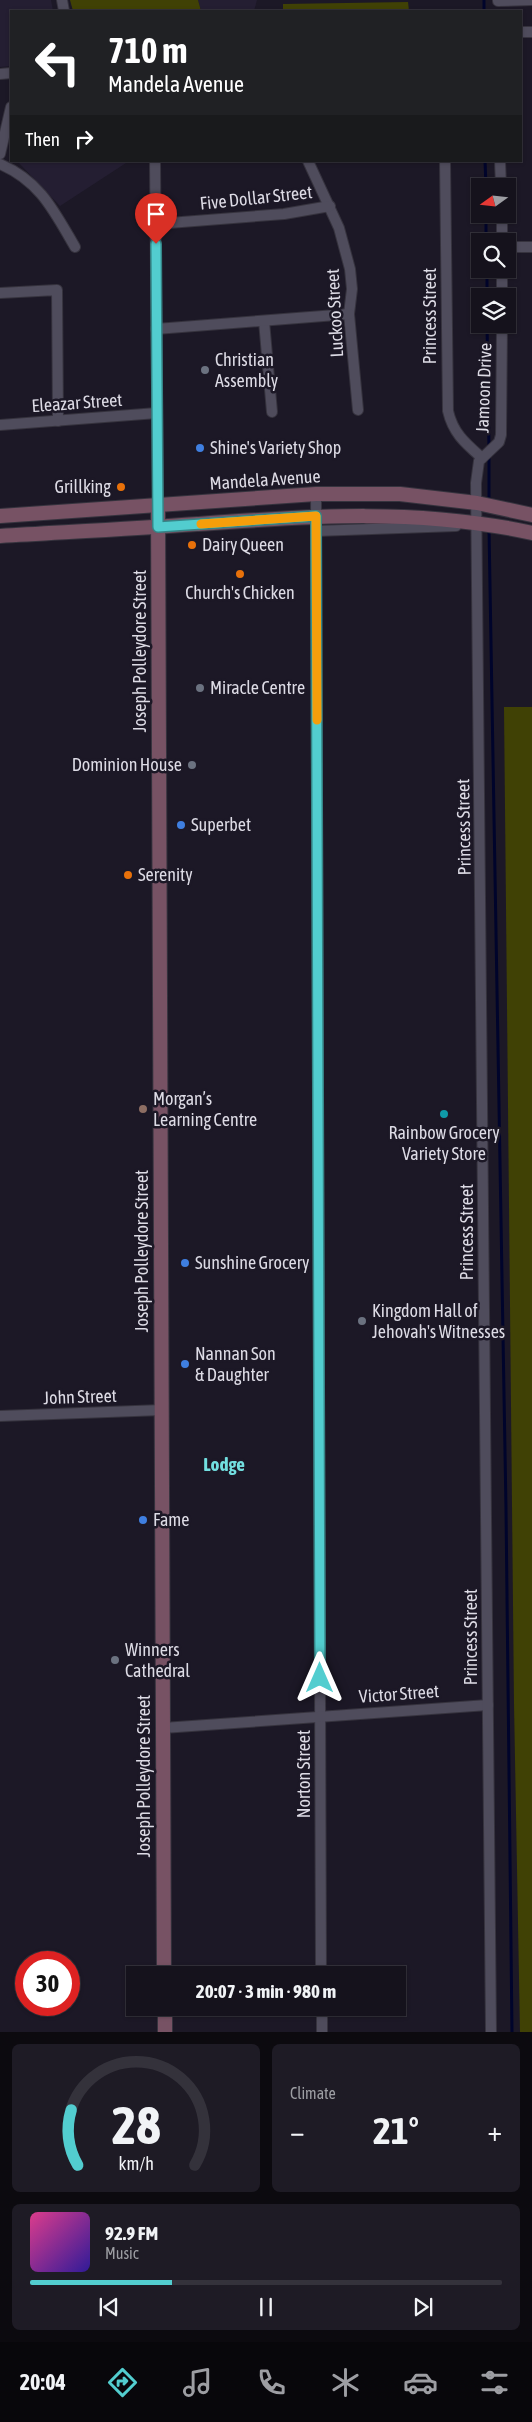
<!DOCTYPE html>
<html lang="en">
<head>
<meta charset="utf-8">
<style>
  :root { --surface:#15121c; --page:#1e1b25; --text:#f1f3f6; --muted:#9d9ea3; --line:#34323b; --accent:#52cdcf }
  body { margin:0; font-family:"Asap Condensed",sans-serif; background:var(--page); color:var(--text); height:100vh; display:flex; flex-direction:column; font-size:19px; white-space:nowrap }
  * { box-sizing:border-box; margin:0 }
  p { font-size:16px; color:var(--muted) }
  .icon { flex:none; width:28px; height:28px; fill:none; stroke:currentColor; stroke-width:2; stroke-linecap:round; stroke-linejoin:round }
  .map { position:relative; height:2032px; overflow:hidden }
  .details { display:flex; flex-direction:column; gap:12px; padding:12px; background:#0c0a0f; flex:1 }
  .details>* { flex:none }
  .guide { position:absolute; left:10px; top:10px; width:512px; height:152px; border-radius:0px; box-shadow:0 1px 4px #0004,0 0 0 1px var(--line); background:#202124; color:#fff; overflow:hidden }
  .needle { width:32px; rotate:255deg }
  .buttons { position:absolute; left:471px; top:178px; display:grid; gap:10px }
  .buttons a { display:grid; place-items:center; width:45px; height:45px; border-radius:0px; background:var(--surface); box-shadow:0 1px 4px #0004,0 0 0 1px var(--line); font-size:25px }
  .speed { position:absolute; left:15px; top:1951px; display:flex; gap:10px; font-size:25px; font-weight:700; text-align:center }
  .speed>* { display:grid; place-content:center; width:65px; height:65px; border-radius:50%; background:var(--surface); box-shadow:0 1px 4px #0004,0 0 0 1px var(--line); line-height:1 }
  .speed .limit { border:8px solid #d22; background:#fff; color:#111 }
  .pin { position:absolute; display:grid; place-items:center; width:42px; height:42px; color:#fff; margin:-51px -21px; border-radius:50% 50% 50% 0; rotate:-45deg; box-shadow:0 0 5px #0007 }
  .pin .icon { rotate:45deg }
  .me { position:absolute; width:55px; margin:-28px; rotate:0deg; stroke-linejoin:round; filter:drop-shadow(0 0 4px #0008) }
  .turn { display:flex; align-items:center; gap:18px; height:105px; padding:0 15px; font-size:22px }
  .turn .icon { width:65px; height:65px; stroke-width:2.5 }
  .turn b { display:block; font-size:35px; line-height:42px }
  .then { display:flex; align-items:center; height:48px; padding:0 15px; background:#0003; gap:10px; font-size:19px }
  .big { font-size:38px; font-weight:700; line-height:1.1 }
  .details .widget { flex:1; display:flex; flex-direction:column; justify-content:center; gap:8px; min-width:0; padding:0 18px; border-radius:8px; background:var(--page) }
  .details .dial { align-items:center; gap:0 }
  .dial svg { height:130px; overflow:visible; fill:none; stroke:var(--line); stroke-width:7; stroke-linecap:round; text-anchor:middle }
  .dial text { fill:var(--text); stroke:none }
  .song { display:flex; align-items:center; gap:15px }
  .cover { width:60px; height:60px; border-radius:8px; background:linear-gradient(135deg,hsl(330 70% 55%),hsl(250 70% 35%)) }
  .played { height:5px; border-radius:2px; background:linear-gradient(90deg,var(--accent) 30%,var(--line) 30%) }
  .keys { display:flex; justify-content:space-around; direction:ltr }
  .heat { display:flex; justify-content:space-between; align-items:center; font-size:28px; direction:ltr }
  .details .tiles { flex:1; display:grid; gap:12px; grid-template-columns:1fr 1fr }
  .widget:last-child { grid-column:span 2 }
  .trip { position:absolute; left:126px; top:1966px; width:280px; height:50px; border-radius:0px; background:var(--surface); box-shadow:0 1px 4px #0004,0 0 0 1px var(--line); font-weight:700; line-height:50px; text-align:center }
  .menu { display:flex; height:80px; justify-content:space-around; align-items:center; background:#08070b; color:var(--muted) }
  .menu .icon { width:35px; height:35px }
  .menu .on { color:var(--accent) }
  .menu b { font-size:22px; color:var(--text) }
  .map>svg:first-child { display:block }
</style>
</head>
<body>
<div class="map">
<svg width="532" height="2032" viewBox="0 0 532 2032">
  <rect width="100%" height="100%" fill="#1c1826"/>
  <g fill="#241e32">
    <polygon points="0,0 51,0 53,11 11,11 11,66 0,67"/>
    <polygon points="198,0 257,0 254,11 201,11"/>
    <polygon points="13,161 129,161 60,206 19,163"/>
  </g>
  <g fill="#404105">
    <polygon points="70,0 198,0 201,11 73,11"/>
    <polygon points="408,2 409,11 283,11 283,4"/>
    <polygon points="504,707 532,707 532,2032 520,2032 514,1703"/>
  </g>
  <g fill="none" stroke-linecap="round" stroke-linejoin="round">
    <g stroke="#00042b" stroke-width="3">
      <polyline points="484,0 484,11"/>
      <polyline points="485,161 486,186"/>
      <polyline points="486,214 486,241"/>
      <polyline points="487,269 487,296"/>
      <polyline points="487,324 489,449"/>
      <polyline points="489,455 489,502"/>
      <polyline points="489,528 506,1509 512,2032"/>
    </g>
    <defs>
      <g id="street">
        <polyline points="62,0 64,11"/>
        <polyline points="498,1 532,0"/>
        <polyline points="521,32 532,32"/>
        <polyline points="0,74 11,73"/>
        <polyline points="0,154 11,107"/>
        <polyline points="155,161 158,506"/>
        <polyline points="308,161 339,228 350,269 352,289 349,314 358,410"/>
        <path d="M445 161 448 411C453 433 465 443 482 458"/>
        <polyline points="500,161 501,186"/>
        <path d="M0 164C40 181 54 211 75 247"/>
        <polyline points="502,214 502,241"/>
        <polyline points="156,224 284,214 330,206"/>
        <polyline points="508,247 532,247"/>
        <polyline points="0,293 57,290 58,421"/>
        <polyline points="502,296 502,269"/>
        <polyline points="264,321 272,412"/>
        <polyline points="156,329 349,314"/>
        <polyline points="0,425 157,413"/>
        <polyline points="316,494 321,1975"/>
        <polyline points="316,531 456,526"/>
        <polyline points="0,1416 162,1410"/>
        <polyline points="163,1728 488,1705"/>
        <polyline points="322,2008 322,2032"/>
        <polyline points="491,2032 476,483 479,461 499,442 501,435 502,324"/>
      </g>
      <g id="secondary">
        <polyline points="158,506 164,1975"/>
        <polyline points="0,516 316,494 400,494 477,503 532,515"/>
        <path d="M0 536C66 532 131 529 197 524 310 516 421 508 532 533"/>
        <polyline points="165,2008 165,2032"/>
      </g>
    </defs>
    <use href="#street" stroke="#36333e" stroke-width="12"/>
    <use href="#secondary" stroke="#36333e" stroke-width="16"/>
    <use href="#street" stroke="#4f4c5c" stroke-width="10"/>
    <use href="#secondary" stroke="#775264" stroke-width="14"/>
  </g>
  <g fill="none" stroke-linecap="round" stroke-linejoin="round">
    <defs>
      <polyline id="route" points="156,244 158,527 316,516 320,1678"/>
    </defs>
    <use href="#route" stroke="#358587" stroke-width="12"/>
    <use href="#route" stroke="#52cdcf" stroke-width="9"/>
    <polyline stroke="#f59e0b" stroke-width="9" points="201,524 316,516 317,720"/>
  </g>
  <g fill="#6b7280" stroke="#1c1826" stroke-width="2">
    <circle cx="205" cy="370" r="5"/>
    <circle cx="200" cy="688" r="5"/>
    <circle cx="192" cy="765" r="5"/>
    <circle cx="362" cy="1321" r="5"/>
    <circle cx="115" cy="1660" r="5"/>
  </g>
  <g fill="#3f7fe0" stroke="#1c1826" stroke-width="2">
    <circle cx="200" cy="448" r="5"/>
    <circle cx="181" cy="825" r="5"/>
    <circle cx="185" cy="1263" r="5"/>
    <circle cx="185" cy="1364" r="5"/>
    <circle cx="143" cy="1520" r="5"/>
  </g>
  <g fill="#e8710a" stroke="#1c1826" stroke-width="2">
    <circle cx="121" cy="487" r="5"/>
    <circle cx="192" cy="545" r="5"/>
    <circle cx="240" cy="574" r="5"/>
    <circle cx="128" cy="875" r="5"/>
  </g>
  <circle fill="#8d6e63" stroke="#1c1826" stroke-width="2" cx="143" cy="1109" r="5"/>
  <circle fill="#0f9aa8" stroke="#1c1826" stroke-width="2" cx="444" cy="1114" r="5"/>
  <g text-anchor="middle" stroke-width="5" stroke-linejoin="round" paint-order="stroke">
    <g font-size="18" fill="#dddbe5" stroke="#1c1826">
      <text transform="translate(256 198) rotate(-6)" y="6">Five Dollar Street</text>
      <text transform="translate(335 313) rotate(-93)" y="6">Luckoo Street</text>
      <text transform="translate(430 316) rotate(-90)" y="6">Princess Street</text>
      <text transform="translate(484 388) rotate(-88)" y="6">Jamoon Drive</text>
      <text transform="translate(77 403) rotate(-4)" y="6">Eleazar Street</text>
      <text transform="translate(265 480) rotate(-4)" y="6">Mandela Avenue</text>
      <text transform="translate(140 651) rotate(-90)" y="6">Joseph Polleydore Street</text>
      <text transform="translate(464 827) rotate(-91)" y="6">Princess Street</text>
      <text transform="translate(467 1232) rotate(-90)" y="6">Princess Street</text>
      <text transform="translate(142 1251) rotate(-90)" y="6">Joseph Polleydore Street</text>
      <text transform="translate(80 1397) rotate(-2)" y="6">John Street</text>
      <text transform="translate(471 1637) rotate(-90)" y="6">Princess Street</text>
      <text transform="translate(399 1694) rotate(-4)" y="6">Victor Street</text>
      <text transform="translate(304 1774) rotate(-90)" y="6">Norton Street</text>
      <text transform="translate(144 1776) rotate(-90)" y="6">Joseph Polleydore Street</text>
    </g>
    <g font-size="18" fill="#dddbe5" stroke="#1c1826" text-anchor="start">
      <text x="215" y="366">Christian<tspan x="215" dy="21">Assembly</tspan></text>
      <text x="210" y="454">Shine's Variety Shop</text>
      <text x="111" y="493" text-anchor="end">Grillking</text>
      <text x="202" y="551">Dairy Queen</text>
      <text x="240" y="599" text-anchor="middle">Church's Chicken</text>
      <text x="210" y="694">Miracle Centre</text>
      <text x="182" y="771" text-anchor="end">Dominion House</text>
      <text x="191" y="831">Superbet</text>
      <text x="138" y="881">Serenity</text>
      <text x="153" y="1105">Morgan’s<tspan x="153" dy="21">Learning Centre</tspan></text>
      <text x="444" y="1139" text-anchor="middle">Rainbow Grocery<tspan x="444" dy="21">Variety Store</tspan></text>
      <text x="195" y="1269">Sunshine Grocery</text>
      <text x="372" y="1317">Kingdom Hall of<tspan x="372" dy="21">Jehovah's Witnesses</tspan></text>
      <text x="195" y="1360">Nannan Son<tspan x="195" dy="21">&amp; Daughter</tspan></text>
      <text x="153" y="1526">Fame</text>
      <text x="125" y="1656">Winners<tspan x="125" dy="21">Cathedral</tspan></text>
    </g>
    <g font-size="19" font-weight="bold" fill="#72dfe0" stroke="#1c1826">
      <text x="224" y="1471">Lodge</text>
    </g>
  </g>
</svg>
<div class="buttons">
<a><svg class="needle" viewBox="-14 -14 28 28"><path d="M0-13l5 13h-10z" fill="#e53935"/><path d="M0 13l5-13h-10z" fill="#9d9ea3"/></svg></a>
<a><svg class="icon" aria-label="search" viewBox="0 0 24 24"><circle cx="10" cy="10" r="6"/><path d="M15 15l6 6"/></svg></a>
<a><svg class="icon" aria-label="layers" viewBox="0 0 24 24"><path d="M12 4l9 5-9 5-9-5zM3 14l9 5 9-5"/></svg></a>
</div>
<div class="speed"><div class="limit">30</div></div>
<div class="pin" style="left:156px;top:244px;background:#d93025"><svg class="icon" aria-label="arrive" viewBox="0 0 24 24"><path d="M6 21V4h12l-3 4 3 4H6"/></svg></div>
<svg class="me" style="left:320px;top:1678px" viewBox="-20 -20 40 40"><path d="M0-17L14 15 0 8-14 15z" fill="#52cdcf" stroke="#fff" stroke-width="4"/></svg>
<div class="trip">20:07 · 3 min · 980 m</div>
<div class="guide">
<div class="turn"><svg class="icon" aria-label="left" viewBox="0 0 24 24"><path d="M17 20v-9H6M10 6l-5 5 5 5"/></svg><div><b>710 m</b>Mandela Avenue</div></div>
<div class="then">Then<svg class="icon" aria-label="right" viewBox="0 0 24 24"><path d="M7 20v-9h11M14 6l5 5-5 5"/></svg></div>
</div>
</div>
<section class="details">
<div class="tiles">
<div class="widget dial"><svg viewBox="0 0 100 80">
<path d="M14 69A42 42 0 1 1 86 69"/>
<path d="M14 69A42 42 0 0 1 10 35" stroke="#52cdcf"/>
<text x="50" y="56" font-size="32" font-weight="700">28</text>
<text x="50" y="72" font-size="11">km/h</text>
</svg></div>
<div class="widget"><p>Climate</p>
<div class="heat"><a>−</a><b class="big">21°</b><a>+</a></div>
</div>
<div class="widget">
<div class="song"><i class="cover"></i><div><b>92.9 FM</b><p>Music</p></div></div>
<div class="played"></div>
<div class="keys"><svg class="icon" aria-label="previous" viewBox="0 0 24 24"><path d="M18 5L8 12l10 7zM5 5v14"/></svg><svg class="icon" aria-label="pause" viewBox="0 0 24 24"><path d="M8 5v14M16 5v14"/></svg><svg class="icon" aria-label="next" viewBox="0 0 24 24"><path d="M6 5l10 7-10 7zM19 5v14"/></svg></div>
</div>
</div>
</section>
<nav class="menu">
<b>20:04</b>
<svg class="icon on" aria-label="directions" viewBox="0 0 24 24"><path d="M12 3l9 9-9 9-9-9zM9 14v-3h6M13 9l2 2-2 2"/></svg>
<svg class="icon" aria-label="music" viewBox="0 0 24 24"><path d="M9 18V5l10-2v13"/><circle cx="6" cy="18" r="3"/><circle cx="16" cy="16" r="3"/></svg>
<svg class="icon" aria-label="phone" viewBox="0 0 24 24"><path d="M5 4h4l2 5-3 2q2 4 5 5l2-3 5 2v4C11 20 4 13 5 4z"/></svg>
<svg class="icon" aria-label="climate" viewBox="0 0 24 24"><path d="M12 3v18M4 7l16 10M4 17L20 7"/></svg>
<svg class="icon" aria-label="car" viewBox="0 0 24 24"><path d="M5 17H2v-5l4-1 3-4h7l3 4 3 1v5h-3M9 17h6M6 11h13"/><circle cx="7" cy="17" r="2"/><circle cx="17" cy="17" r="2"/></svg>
<svg class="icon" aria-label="filters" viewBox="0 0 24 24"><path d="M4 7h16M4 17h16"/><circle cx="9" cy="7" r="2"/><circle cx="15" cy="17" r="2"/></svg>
</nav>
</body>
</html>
